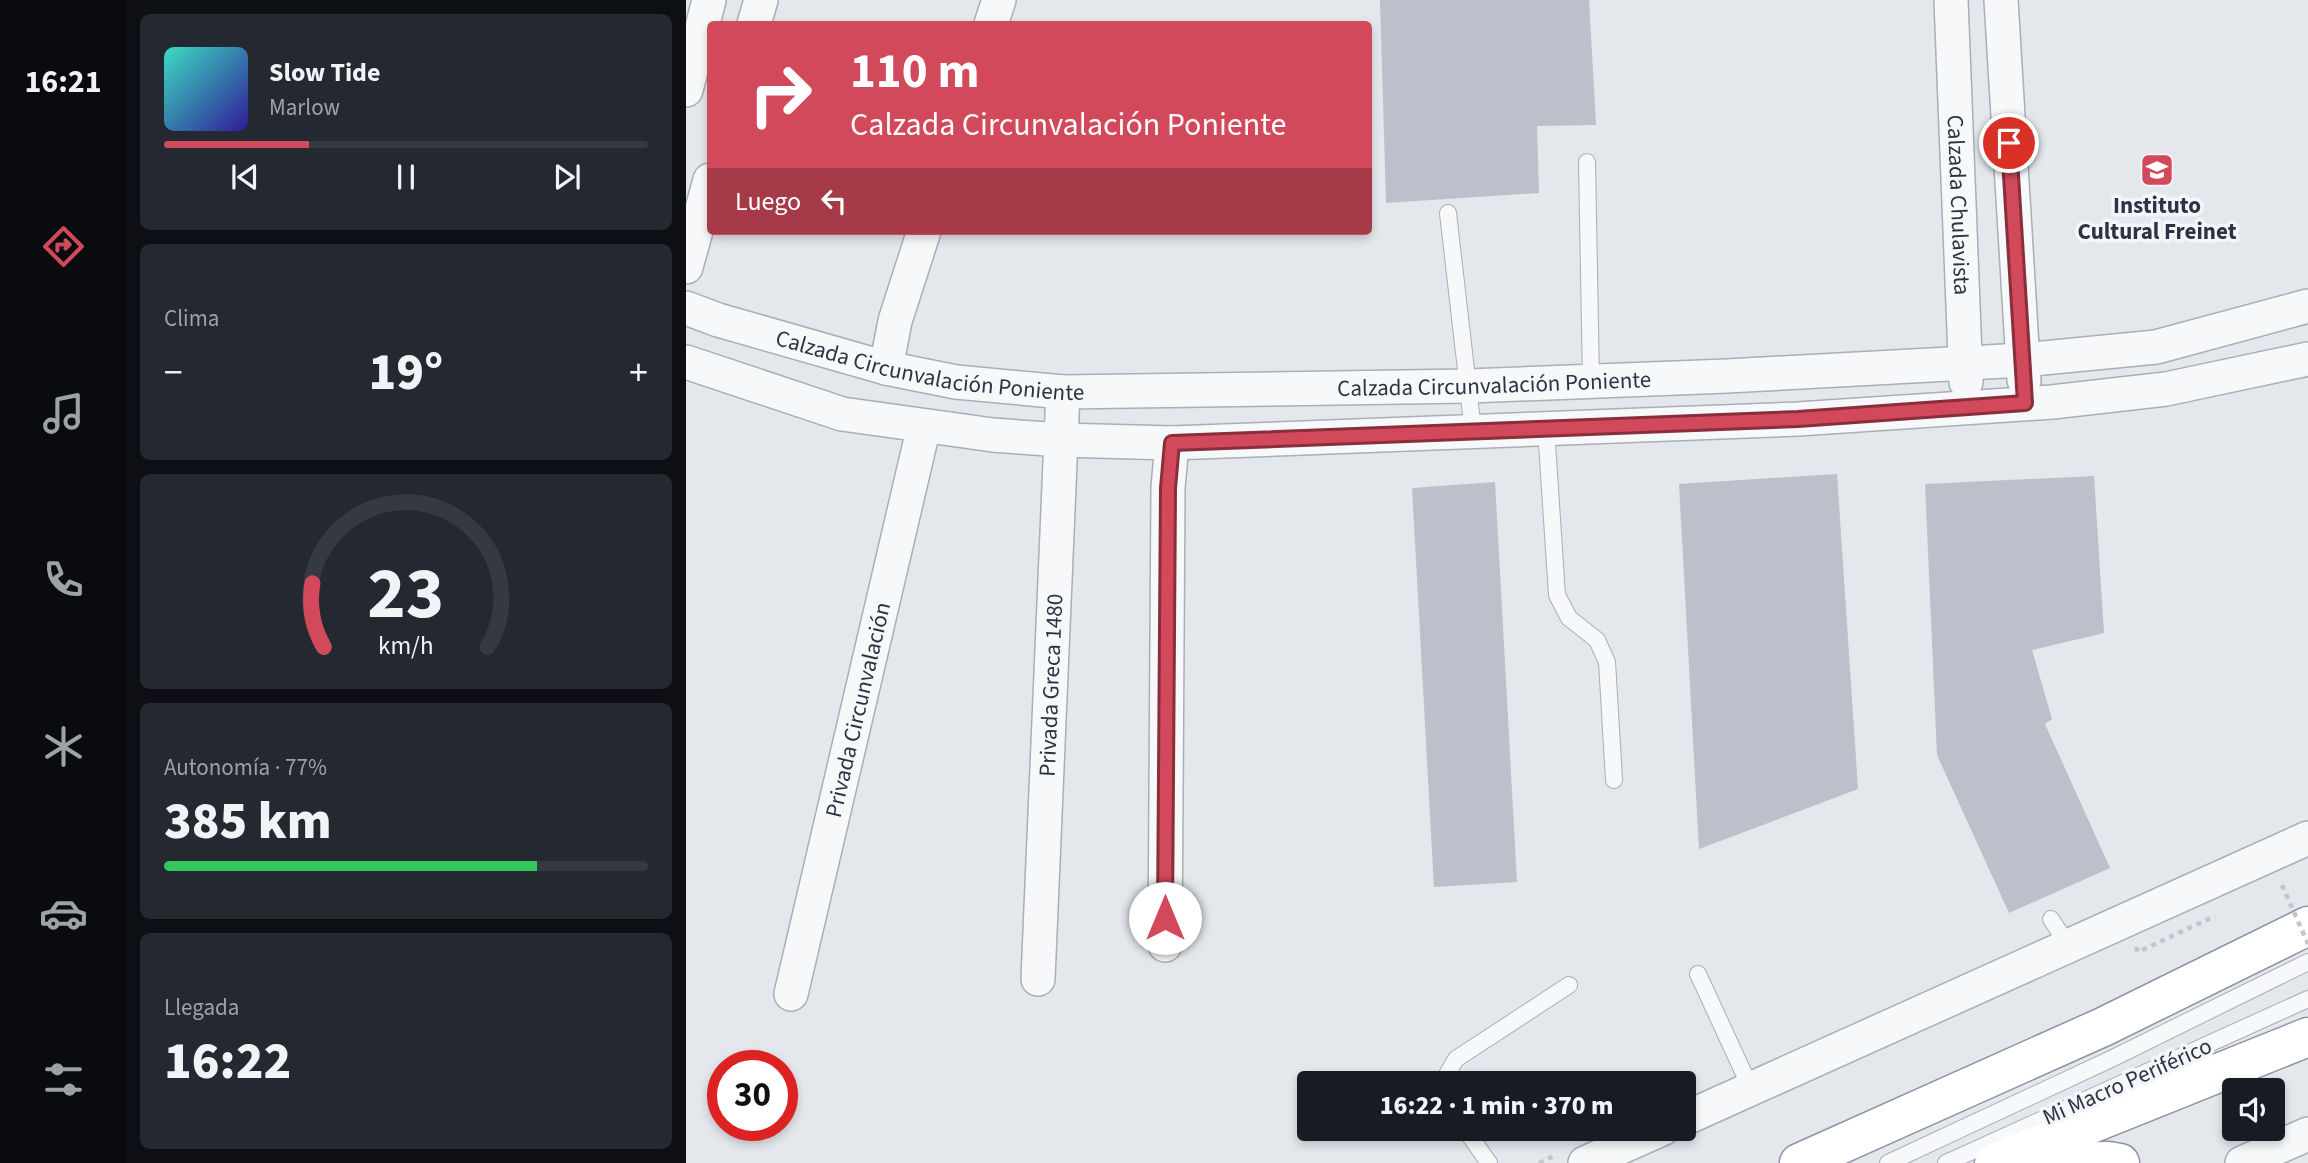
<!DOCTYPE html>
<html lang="es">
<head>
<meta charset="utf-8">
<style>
  :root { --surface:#171b24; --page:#242831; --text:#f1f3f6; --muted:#9ea1a6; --line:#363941; --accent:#d1495b }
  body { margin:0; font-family:"Source Sans 3",sans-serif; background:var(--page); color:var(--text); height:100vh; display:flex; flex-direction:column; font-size:26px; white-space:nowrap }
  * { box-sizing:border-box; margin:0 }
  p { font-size:23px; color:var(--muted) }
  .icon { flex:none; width:38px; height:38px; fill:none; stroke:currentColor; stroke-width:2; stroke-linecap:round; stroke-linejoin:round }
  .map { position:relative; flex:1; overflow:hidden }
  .side { display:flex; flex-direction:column; gap:14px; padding:14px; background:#0d0f14; width:560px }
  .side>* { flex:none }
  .banner { position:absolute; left:21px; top:21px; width:665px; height:214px; border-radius:7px; box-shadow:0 4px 10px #0003; background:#d1495b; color:#fff; overflow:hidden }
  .buttons { position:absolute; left:1536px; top:1078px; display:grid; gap:14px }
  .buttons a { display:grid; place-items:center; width:63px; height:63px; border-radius:7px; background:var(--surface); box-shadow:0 4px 10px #0003; font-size:35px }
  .speed { position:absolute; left:21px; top:1050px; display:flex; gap:14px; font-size:35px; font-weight:700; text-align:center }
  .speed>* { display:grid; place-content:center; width:91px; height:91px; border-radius:50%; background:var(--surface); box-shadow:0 4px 10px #0003; line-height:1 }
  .speed .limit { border:10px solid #d22; background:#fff; color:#111 }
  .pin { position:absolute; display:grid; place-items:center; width:60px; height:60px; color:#fff; margin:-30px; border:4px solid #fff; border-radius:50%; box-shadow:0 2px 7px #0007 }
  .me { position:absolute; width:77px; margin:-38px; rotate:0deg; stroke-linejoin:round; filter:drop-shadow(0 0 5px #0008) }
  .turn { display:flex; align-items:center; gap:24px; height:147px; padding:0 28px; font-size:32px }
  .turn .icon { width:91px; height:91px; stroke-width:2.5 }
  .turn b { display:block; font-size:49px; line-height:60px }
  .then { display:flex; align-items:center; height:66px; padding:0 28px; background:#0003; gap:14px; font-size:26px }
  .big { font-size:52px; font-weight:800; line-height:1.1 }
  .side .card { flex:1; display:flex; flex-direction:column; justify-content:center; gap:10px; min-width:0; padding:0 24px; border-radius:10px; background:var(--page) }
  .side .dial { align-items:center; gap:0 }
  .dial svg { height:182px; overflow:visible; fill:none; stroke:var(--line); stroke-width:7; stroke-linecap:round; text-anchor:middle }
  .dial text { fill:var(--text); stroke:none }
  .song { display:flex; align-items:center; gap:21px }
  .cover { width:84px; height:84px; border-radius:10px; background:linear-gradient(135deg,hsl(170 70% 55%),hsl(250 70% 35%)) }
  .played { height:7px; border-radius:4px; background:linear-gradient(90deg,var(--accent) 30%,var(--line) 30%) }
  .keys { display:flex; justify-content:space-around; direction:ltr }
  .heat { display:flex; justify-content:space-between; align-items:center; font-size:38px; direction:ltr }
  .charge { height:10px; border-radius:5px; background:linear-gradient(90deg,#34c759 77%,var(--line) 0) }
  .trip { position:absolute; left:611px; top:1071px; width:399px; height:70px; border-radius:7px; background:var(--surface); box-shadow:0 4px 10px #0003; font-weight:800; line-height:70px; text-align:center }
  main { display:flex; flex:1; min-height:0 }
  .tabs { display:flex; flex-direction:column; width:126px; justify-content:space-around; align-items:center; background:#090b0e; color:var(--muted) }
  .tabs .icon { width:49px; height:49px }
  .tabs .active { color:var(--accent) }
  .tabs b { font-size:32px; color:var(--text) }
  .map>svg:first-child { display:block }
</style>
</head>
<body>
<main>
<nav class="tabs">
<b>16:21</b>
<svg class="icon active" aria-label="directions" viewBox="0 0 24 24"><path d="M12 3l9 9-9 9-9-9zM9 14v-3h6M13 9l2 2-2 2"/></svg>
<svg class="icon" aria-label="music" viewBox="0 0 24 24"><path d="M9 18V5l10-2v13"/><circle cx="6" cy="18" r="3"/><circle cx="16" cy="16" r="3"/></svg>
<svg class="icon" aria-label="phone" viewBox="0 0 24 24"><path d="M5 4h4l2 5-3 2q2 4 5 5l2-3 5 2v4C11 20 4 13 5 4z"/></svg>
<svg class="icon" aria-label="climate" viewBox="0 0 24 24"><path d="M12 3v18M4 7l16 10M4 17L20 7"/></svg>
<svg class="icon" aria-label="car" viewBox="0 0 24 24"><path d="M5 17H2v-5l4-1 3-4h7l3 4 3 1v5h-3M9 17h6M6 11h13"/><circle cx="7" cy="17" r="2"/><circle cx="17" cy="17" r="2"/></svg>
<svg class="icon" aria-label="filters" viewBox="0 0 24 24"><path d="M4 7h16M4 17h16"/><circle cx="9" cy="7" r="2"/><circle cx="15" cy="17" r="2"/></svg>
</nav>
<section class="side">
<div class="card">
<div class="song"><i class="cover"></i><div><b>Slow Tide</b><p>Marlow</p></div></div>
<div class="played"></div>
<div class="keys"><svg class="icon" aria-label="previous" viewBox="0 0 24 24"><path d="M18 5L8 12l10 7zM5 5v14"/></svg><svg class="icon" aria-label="pause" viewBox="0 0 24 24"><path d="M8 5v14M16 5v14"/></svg><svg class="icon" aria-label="next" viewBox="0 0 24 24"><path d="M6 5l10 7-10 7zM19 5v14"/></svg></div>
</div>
<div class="card"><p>Clima</p>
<div class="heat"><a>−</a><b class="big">19°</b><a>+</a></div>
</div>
<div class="card dial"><svg viewBox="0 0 100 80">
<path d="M14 69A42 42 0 1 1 86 69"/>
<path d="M14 69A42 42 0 0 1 9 41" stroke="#d1495b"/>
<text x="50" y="56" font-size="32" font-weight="700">23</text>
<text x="50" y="72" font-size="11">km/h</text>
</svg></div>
<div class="card"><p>Autonomía · 77%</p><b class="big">385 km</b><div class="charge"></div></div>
<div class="card"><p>Llegada</p><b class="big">16:22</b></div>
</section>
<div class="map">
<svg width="1622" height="1163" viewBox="0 0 1622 1163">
  <rect width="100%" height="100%" fill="#e4e7ec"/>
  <g fill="#bbc0ca">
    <polygon points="694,0 903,0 910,125 851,126 853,193 700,203"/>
    <polygon points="1151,474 1172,789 1013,849 993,484"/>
    <polygon points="1408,476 1418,633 1346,650 1366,719 1359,724 1424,868 1323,913 1251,755 1239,484"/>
    <polygon points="809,482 831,882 748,887 726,488"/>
  </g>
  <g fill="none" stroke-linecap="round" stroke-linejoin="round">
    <defs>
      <g id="lane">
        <polyline points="901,162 905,381"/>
        <polyline points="762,213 787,431"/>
        <polyline points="860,428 871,595 883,618 911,640 921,662 928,780"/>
        <polyline points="1365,919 1381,944"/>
        <polyline points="1012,974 1065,1089"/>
        <polyline points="756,1083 770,1059 883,985"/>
        <polyline points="779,1129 803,1163"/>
        <polyline points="1202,1163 1425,1059 1622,962"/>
        <polyline points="1260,1163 1622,999"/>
      </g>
      <g id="street">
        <path id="s1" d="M1265 0 1280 382"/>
        <polyline points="1315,0 1338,380"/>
        <polyline points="68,24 75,0"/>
        <polyline points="305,24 313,0"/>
        <polyline points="0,90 23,0"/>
        <polyline points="0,267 24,180"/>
        <path id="s2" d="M0 308 32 320 200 368 270 382 377 392 783 386 1041 376 1337 360 1470 347 1622 306"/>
        <polyline points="0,362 156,414 307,435 375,440 486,443 1112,419 1366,402 1480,389 1622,359"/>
        <polyline points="200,368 209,321 238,231"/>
        <polyline points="479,945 482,488 486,443"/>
        <path id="s3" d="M352 979 377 392"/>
        <path id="s4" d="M105 994 238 426"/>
        <path d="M998 1119C1206 1026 1413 930 1622 838"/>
        <polyline points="899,1163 976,1129"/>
        <polyline points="1556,1163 1622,1134"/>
      </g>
      <g id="highway">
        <polyline points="1113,1163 1417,1027 1622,926"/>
        <polyline points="1308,1163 1622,1037"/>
        <polyline points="1341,1163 1422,1161 1434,1163"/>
      </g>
    </defs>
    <use href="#lane" stroke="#a9aeb7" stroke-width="18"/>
    <use href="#street" stroke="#a9aeb7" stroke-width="36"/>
    <use href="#highway" stroke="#8b94a3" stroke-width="41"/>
    <g stroke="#c2c5cb" stroke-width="4.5" stroke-dasharray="5 5" stroke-linecap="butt">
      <polyline points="1450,947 1452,952 1529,916"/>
      <polyline points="853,1163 870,1155"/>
    </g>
    <use href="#lane" stroke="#f7f8fa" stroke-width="16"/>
    <use href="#street" stroke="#f7f8fa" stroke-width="33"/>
    <use href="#highway" stroke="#fff" stroke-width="38"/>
    <polyline stroke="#c2c5cb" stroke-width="4.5" stroke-dasharray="5 5" stroke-linecap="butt" points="1596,885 1622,944"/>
  </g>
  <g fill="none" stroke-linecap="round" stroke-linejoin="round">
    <defs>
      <polyline id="route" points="479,918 482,488 486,443 1112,419 1339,403 1323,143"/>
    </defs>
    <use href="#route" stroke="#882f3b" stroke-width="18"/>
    <use href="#route" stroke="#d1495b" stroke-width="12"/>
  </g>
  <defs>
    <symbol id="school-square" viewBox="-11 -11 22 22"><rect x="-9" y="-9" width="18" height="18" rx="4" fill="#d1495b" stroke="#f4f6f9"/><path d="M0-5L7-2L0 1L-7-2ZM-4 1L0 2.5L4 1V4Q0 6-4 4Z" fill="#fff"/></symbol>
  </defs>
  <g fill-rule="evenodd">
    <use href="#school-square" x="1452" y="151" width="38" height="38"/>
  </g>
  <g text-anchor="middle" stroke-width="7" stroke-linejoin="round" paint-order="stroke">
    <g font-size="23" fill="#2b3445" stroke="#f4f6f9">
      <text dy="8" stroke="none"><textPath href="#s1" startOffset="205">Calzada Chulavista</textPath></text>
      <text dy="8" stroke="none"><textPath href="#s2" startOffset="252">Calzada Circunvalación Poniente</textPath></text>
      <text dy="8" stroke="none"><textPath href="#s2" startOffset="819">Calzada Circunvalación Poniente</textPath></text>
      <text dy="8" stroke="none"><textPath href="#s3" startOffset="294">Privada Greca 1480</textPath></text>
      <text dy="8" stroke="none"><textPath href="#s4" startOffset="292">Privada Circunvalación</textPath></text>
      <text transform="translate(1441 1081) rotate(-24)" y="8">Mi Macro Periférico</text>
    </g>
    <g font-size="23" font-weight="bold" fill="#2b3445" stroke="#f4f6f9">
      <text x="1471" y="213">Instituto<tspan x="1471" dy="26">Cultural Freinet</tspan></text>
    </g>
  </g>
</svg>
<div class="buttons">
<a><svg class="icon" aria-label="sound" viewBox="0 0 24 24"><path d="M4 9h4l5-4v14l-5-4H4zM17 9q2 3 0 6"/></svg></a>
</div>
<div class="speed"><div class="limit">30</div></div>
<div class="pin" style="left:1323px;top:143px;background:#d93025"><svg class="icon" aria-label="arrive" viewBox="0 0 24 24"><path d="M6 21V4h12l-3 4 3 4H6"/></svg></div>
<svg class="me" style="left:479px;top:918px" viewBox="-20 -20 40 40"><circle r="19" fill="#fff"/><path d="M0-13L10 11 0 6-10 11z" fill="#d1495b"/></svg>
<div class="trip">16:22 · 1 min · 370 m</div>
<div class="banner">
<div class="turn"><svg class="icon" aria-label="right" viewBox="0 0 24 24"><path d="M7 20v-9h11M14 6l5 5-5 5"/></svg><div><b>110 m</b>Calzada Circunvalación Poniente</div></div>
<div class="then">Luego<svg class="icon" aria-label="left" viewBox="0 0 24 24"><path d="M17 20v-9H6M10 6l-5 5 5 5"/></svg></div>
</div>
</div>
</main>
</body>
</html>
